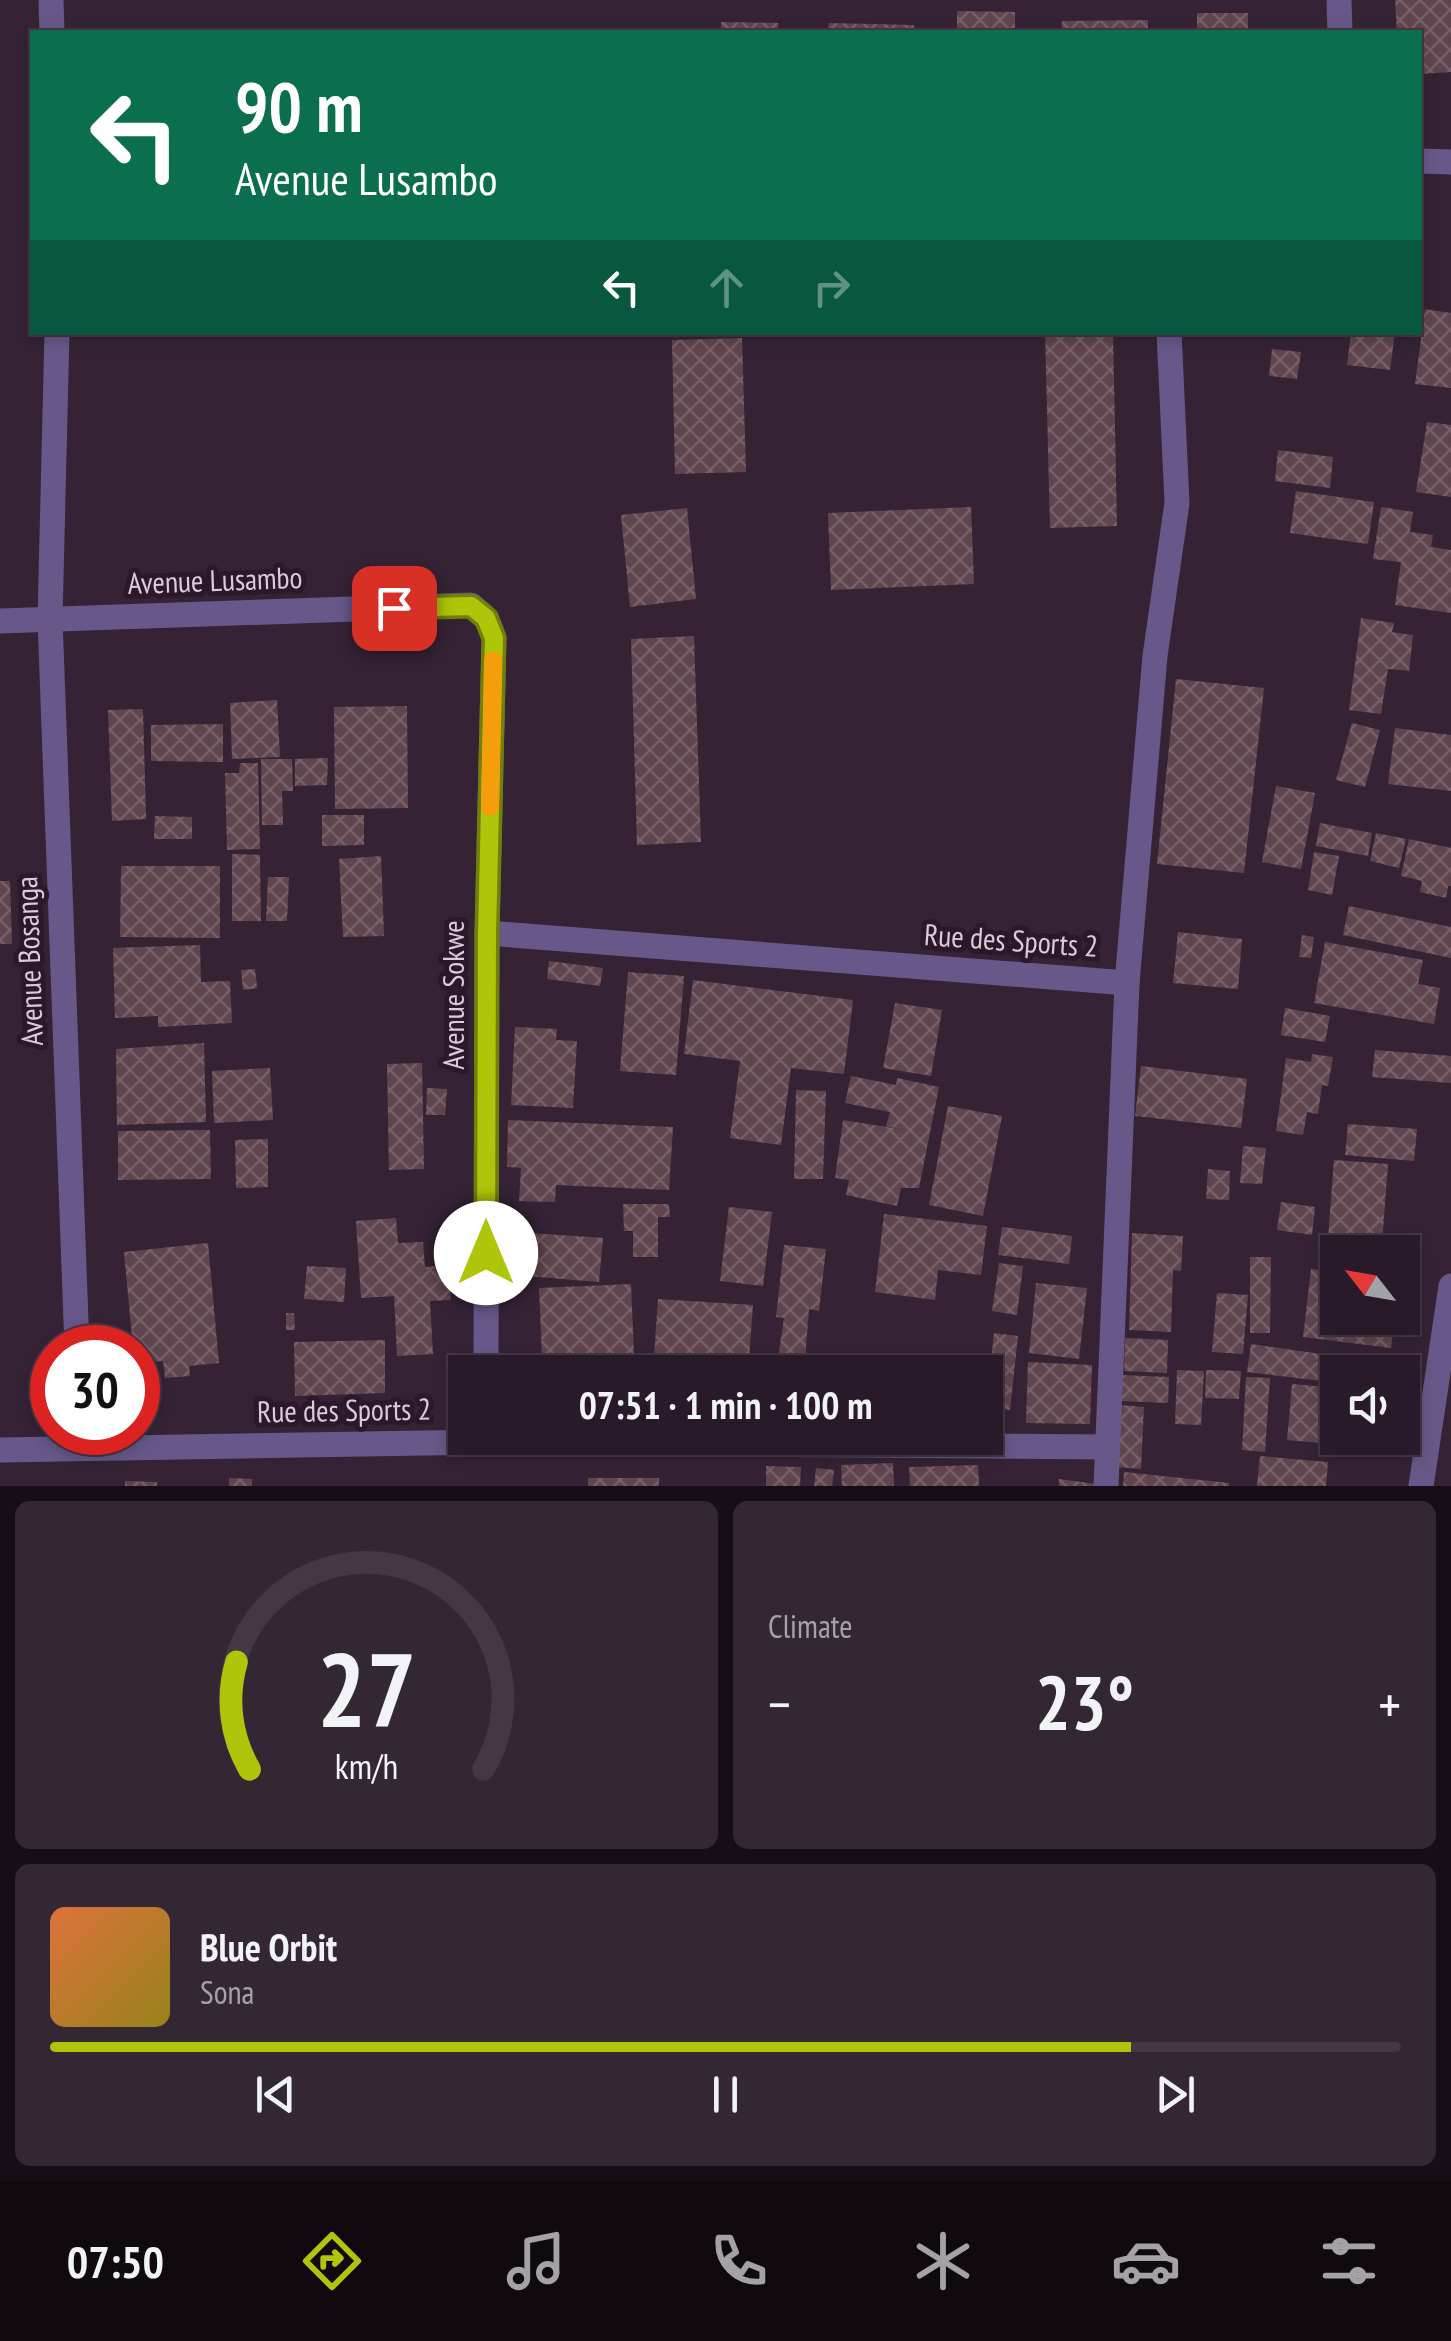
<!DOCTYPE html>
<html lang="en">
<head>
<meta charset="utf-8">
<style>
  :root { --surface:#281a28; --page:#342734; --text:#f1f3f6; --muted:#a5a1a8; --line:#443845; --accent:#aec50a }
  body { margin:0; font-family:"PT Sans Narrow",sans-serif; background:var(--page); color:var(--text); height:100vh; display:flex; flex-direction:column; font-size:38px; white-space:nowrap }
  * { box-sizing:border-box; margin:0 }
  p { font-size:32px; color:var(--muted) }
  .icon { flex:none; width:55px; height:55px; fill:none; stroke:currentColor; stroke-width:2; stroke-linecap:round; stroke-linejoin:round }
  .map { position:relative; height:1486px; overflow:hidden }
  .details { display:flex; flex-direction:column; gap:15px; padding:15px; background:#160e16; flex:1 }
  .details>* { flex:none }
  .top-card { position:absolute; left:30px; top:30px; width:1392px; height:305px; border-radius:0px; box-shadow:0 5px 15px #0003,0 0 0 2px var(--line); background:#0b6e4f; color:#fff; overflow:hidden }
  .needle { width:65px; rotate:301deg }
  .buttons { position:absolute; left:1320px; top:1235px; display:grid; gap:20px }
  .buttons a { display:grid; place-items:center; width:100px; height:100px; border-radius:0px; background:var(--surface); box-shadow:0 5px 15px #0003,0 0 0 2px var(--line); font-size:50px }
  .speed { position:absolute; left:30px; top:1325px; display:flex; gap:20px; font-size:50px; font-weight:700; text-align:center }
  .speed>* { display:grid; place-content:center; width:130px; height:130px; border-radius:50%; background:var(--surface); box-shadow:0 5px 15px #0003,0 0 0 2px var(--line); line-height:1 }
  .speed .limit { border:15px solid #d22; background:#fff; color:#111 }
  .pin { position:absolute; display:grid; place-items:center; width:85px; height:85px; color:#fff; margin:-42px; border-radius:20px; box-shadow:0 5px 15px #0006 }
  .me { position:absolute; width:110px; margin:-55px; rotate:0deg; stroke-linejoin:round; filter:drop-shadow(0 0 8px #0008) }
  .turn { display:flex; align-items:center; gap:35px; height:210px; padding:0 40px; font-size:45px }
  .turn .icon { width:130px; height:130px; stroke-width:2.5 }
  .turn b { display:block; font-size:70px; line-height:85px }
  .lanes { display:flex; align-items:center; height:95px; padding:0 40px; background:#0003; justify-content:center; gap:50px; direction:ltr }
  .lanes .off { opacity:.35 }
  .big { font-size:75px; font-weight:800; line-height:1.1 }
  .details .tile { flex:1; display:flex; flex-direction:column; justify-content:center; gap:15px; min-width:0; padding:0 35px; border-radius:15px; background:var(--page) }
  .details .dial { align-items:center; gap:0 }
  .dial svg { height:260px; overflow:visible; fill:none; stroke:var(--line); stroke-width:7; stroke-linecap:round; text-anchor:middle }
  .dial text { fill:var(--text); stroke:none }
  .song { display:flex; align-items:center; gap:30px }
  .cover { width:120px; height:120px; border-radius:15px; background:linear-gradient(135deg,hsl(20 70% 55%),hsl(50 70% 35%)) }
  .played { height:10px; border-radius:5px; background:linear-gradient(90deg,var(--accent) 80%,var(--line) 80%) }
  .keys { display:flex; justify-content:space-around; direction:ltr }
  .heat { display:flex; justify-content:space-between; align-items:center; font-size:55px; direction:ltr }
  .details .tiles { flex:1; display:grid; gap:15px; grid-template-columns:1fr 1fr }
  .tile:last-child { grid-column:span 2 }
  .trip { position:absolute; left:448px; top:1355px; width:555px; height:100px; border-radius:0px; background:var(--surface); box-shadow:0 5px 15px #0003,0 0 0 2px var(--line); font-weight:800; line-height:100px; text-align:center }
  .dock { display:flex; height:160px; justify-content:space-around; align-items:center; background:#100a10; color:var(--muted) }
  .dock .icon { width:70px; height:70px }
  .dock .selected { color:var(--accent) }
  .dock b { font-size:45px; color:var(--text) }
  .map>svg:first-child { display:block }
</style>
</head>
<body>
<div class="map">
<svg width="1451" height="1486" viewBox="0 0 1451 1486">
  <defs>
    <pattern id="building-cross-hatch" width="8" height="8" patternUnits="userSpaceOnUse" patternTransform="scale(2.5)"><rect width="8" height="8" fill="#61454e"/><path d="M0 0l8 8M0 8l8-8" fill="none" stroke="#775f67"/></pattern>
  </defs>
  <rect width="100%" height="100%" fill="#352335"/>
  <g fill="url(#building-cross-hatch)">
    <polygon points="1395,0 1451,0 1451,72 1420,74 1420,32 1397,32"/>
    <polygon points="957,11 1015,12 1015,32 957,32"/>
    <rect x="1197" y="13" width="51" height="19"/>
    <polygon points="1148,20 1148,32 1062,32 1062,21"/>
    <polygon points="721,22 778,23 778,32 721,32"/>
    <polygon points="829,23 914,25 914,32 828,32"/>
    <polygon points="1425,309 1451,313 1451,388 1415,384"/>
    <polygon points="1045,332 1113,332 1117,526 1050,528"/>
    <polygon points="1351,332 1395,332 1390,370 1347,365"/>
    <polygon points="742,338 746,472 675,474 672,340"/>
    <polygon points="1272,349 1301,352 1297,379 1269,376"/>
    <polygon points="1427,422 1451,425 1451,497 1416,492"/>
    <polygon points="1278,450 1333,457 1330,488 1275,481"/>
    <polygon points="1296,491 1374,502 1368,544 1290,533"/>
    <polygon points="971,507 974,584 831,590 828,513"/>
    <polygon points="1381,507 1413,512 1410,532 1433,535 1431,547 1451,550 1451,613 1395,605 1401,562 1373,559"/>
    <polygon points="687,508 696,599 630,607 621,515"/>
    <polygon points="1361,618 1394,623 1392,632 1413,635 1409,671 1388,669 1381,714 1349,710"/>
    <polygon points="694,636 701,842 637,845 631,639"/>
    <polygon points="1176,679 1264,688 1244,873 1157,864"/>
    <polygon points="277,700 280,757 232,759 230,703"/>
    <polygon points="407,706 408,808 335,809 334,707"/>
    <polygon points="143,709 146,819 112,821 108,710"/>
    <polygon points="1352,723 1380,730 1365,787 1336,780"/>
    <polygon points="223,724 223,762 151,761 151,725"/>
    <polygon points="1395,728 1451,735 1451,791 1388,784"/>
    <polygon points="328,758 327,785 295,786 295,759"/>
    <polygon points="261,759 292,759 293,791 282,791 283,825 262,825"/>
    <polygon points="240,763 258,763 260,849 227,850 225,773 239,773"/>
    <polygon points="1276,786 1315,793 1301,869 1262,862"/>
    <polygon points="322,815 364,815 364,845 322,846"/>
    <polygon points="155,816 192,817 192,839 154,839"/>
    <polygon points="1320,823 1372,833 1368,856 1316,846"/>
    <polygon points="1376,833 1406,839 1399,868 1370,861"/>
    <polygon points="1409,839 1451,848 1451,886 1448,886 1446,898 1420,892 1422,881 1401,876"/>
    <polygon points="1314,852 1339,856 1332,895 1308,890"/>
    <polygon points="232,854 260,855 261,921 232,921"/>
    <polygon points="381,856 384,936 343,937 339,859"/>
    <polygon points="121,866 220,866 220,938 120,937"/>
    <polygon points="268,877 289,877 287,921 266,921"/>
    <polygon points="0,881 10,881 12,944 0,944"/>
    <polygon points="1349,906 1451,927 1451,958 1343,935"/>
    <polygon points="1178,932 1242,939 1238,989 1173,983"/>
    <polygon points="1302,935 1314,937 1311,958 1299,957"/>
    <polygon points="1325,942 1423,960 1418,984 1440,988 1434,1024 1314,1003"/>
    <polygon points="200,945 201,982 230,981 232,1023 158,1027 158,1016 115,1018 113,948"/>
    <polygon points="549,961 603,968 600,986 547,979"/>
    <polygon points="255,969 257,988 243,990 241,970"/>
    <polygon points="628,972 684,976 676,1075 620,1071"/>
    <polygon points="693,980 853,1000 844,1074 791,1068 781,1145 730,1138 740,1061 684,1054"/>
    <polygon points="895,1003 942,1010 931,1076 883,1068"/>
    <polygon points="1285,1008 1330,1016 1325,1042 1281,1035"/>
    <polygon points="515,1027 557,1029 556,1040 577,1041 573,1108 511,1105"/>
    <polygon points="204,1043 206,1122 117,1125 116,1049"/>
    <polygon points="1375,1050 1451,1056 1451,1083 1372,1077"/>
    <polygon points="1312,1054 1333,1057 1328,1086 1322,1085 1318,1114 1307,1112 1303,1135 1276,1131 1286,1058 1311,1062"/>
    <polygon points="422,1063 424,1169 389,1170 387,1064"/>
    <polygon points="1141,1066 1247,1079 1241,1128 1135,1116"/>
    <polygon points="270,1068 273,1120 214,1123 212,1071"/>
    <polygon points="851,1076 896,1085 897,1078 939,1087 919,1188 901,1188 897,1206 846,1195 849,1180 835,1178 843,1120 900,1129 886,1126 890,1112 845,1103"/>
    <polygon points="427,1088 447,1089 445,1115 426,1115"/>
    <polygon points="796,1090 826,1091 823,1179 794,1179"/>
    <polygon points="948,1106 1002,1116 983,1216 929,1205"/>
    <polygon points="508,1120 673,1127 669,1190 556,1185 555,1202 519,1201 521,1168 507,1167"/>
    <polygon points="1348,1124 1417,1129 1414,1161 1345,1155"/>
    <polygon points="210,1130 211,1179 118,1180 118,1131"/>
    <polygon points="268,1139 268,1187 236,1188 235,1140"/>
    <polygon points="1243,1146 1266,1148 1262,1184 1240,1183"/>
    <polygon points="1334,1160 1388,1164 1382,1243 1328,1238"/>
    <polygon points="1208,1169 1230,1171 1229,1200 1206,1199"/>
    <polygon points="1281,1202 1315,1207 1312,1235 1277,1230"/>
    <polygon points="623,1204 669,1204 670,1217 658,1217 658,1257 633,1257 633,1231 624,1231"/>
    <polygon points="729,1207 772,1212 763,1286 720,1281"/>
    <polygon points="884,1214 987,1226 981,1275 938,1270 935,1300 875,1292"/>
    <polygon points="396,1218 398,1243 423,1242 425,1267 448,1265 451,1300 430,1301 433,1354 397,1356 394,1296 361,1298 356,1221"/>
    <polygon points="1002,1227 1072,1236 1069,1264 998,1255"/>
    <polygon points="516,1232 603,1238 599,1282 513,1275"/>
    <polygon points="1132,1233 1183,1236 1181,1271 1173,1270 1171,1332 1129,1330"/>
    <polygon points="208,1243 219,1363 189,1366 190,1376 165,1378 163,1361 138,1363 138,1348 133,1348 124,1252"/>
    <polygon points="784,1245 826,1249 819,1311 809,1309 804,1372 776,1372 784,1318 776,1317"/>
    <polygon points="1250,1257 1271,1257 1270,1333 1250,1333"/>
    <polygon points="999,1263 1023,1266 1017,1315 992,1311"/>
    <polygon points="307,1266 346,1268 344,1302 304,1299"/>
    <polygon points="1311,1269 1338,1272 1338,1318 1395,1318 1391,1348 1303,1337"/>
    <polygon points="1036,1283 1087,1288 1079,1359 1029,1353"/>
    <polygon points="631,1284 634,1354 542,1358 539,1288"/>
    <polygon points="1217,1293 1248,1295 1243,1354 1212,1352"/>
    <polygon points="658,1299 753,1305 748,1372 653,1372"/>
    <polygon points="286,1313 294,1313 295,1330 286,1330"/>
    <polygon points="994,1333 1018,1336 1010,1410 986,1407"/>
    <polygon points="1125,1338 1168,1340 1167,1373 1124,1371"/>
    <polygon points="385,1340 385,1393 295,1396 294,1342"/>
    <polygon points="1251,1344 1356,1359 1354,1372 1338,1372 1338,1383 1247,1372"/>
    <polygon points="1028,1362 1092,1365 1090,1424 1026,1423"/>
    <polygon points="1177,1370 1204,1371 1201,1425 1175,1424"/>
    <polygon points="1206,1370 1241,1371 1239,1399 1205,1398"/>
    <polygon points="1122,1375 1169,1377 1168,1403 1121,1401"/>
    <polygon points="1246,1377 1270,1378 1265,1452 1242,1450"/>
    <polygon points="1292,1384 1338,1388 1338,1438 1381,1438 1380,1448 1287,1440"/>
    <polygon points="1121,1405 1144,1407 1141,1469 1117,1467"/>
    <polygon points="1260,1456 1328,1462 1326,1486 1257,1486"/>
    <polygon points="893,1463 894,1486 842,1486 841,1465"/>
    <polygon points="978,1465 979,1486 910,1486 909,1467"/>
    <polygon points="766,1466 801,1467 800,1486 766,1486"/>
    <polygon points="816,1468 834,1470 832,1486 814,1486"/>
    <polygon points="1124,1472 1229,1483 1229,1486 1123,1486"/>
    <polygon points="229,1478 252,1479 252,1486 229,1486"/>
    <rect x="588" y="1478" width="71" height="8"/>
    <polygon points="1059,1479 1095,1484 1095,1486 1059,1486"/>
    <polygon points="125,1481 157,1482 157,1486 125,1486"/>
  </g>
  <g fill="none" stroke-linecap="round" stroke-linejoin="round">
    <g stroke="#675889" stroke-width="25">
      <polyline points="51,0 52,32"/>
      <polyline points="1339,0 1340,32"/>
      <polyline points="1420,161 1451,162"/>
      <polyline points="57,332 50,619 77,1348"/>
      <polyline points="0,621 471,605 487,619 494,638 487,933 486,1372"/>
      <polyline points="487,933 1127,983"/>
      <polyline points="0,1450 486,1442 1108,1447"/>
      <polyline points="1106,1486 1127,983 1155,656 1177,503 1169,332"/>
      <polyline points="1421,1486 1451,1286"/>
    </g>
  </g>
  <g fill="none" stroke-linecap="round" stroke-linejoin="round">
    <defs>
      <polyline id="route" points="394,608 471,606 486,618 494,638 487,934 486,1253"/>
    </defs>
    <use href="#route" stroke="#718006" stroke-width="25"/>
    <use href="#route" stroke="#aec50a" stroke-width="18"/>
    <polyline stroke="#f59e0b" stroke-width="18" points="490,807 493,660"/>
  </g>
  <g text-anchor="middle" stroke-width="10" stroke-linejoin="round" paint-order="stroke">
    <g font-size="30" fill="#dacdd9" stroke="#2b192b">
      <text transform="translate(215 581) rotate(-2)" y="10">Avenue Lusambo</text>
      <text transform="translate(1011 941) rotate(4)" y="10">Rue des Sports 2</text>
      <text transform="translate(30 961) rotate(-92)" y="10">Avenue Bosanga</text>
      <text transform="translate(454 995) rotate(-90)" y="10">Avenue Sokwe</text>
      <text transform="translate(344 1411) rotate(-1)" y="10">Rue des Sports 2</text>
    </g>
  </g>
</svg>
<div class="buttons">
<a><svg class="needle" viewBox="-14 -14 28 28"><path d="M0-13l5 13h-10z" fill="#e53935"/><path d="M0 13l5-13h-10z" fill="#a5a1a8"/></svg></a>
<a><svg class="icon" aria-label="sound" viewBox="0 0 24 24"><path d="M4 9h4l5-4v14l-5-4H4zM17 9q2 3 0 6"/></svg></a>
</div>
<div class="speed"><div class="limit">30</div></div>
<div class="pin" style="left:394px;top:608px;background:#d93025"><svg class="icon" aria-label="arrive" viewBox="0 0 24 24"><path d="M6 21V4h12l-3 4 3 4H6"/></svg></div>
<svg class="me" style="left:486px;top:1253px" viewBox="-20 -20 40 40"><circle r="19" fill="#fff"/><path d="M0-13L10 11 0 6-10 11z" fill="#aec50a"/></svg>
<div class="trip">07:51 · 1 min · 100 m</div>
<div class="top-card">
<div class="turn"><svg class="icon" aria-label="left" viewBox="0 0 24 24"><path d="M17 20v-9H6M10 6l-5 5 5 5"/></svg><div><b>90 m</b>Avenue Lusambo</div></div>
<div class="lanes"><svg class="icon" aria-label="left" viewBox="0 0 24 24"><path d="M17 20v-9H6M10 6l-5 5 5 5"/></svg><svg class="icon off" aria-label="ahead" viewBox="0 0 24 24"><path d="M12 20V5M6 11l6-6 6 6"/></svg><svg class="icon off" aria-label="right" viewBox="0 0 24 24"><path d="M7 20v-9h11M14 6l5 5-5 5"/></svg></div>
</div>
</div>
<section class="details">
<div class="tiles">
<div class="tile dial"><svg viewBox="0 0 100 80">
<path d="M14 69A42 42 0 1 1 86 69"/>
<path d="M14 69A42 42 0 0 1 10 36" stroke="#aec50a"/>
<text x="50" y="56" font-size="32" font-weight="700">27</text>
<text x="50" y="72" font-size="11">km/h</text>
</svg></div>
<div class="tile"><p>Climate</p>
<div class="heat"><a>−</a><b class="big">23°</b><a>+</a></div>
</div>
<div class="tile">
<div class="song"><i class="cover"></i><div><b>Blue Orbit</b><p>Sona</p></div></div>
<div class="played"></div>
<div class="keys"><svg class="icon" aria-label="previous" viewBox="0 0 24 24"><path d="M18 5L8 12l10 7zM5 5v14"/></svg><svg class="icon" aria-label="pause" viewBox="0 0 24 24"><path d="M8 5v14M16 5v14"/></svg><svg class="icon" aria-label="next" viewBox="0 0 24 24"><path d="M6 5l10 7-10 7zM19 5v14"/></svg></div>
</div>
</div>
</section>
<nav class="dock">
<b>07:50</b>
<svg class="icon selected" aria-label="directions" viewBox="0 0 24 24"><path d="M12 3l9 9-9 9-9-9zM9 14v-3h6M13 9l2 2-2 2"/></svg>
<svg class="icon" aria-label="music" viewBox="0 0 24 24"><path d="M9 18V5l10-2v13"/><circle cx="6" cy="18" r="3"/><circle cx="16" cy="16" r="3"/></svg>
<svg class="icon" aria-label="phone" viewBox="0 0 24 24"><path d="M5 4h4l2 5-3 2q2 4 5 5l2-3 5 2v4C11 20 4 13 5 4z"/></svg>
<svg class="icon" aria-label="climate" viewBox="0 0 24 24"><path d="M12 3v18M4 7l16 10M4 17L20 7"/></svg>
<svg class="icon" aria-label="car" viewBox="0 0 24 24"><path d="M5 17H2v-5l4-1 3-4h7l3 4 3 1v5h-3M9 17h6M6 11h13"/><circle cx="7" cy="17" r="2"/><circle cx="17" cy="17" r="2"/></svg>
<svg class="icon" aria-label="filters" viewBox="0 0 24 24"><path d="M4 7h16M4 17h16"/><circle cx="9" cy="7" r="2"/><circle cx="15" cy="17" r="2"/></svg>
</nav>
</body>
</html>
